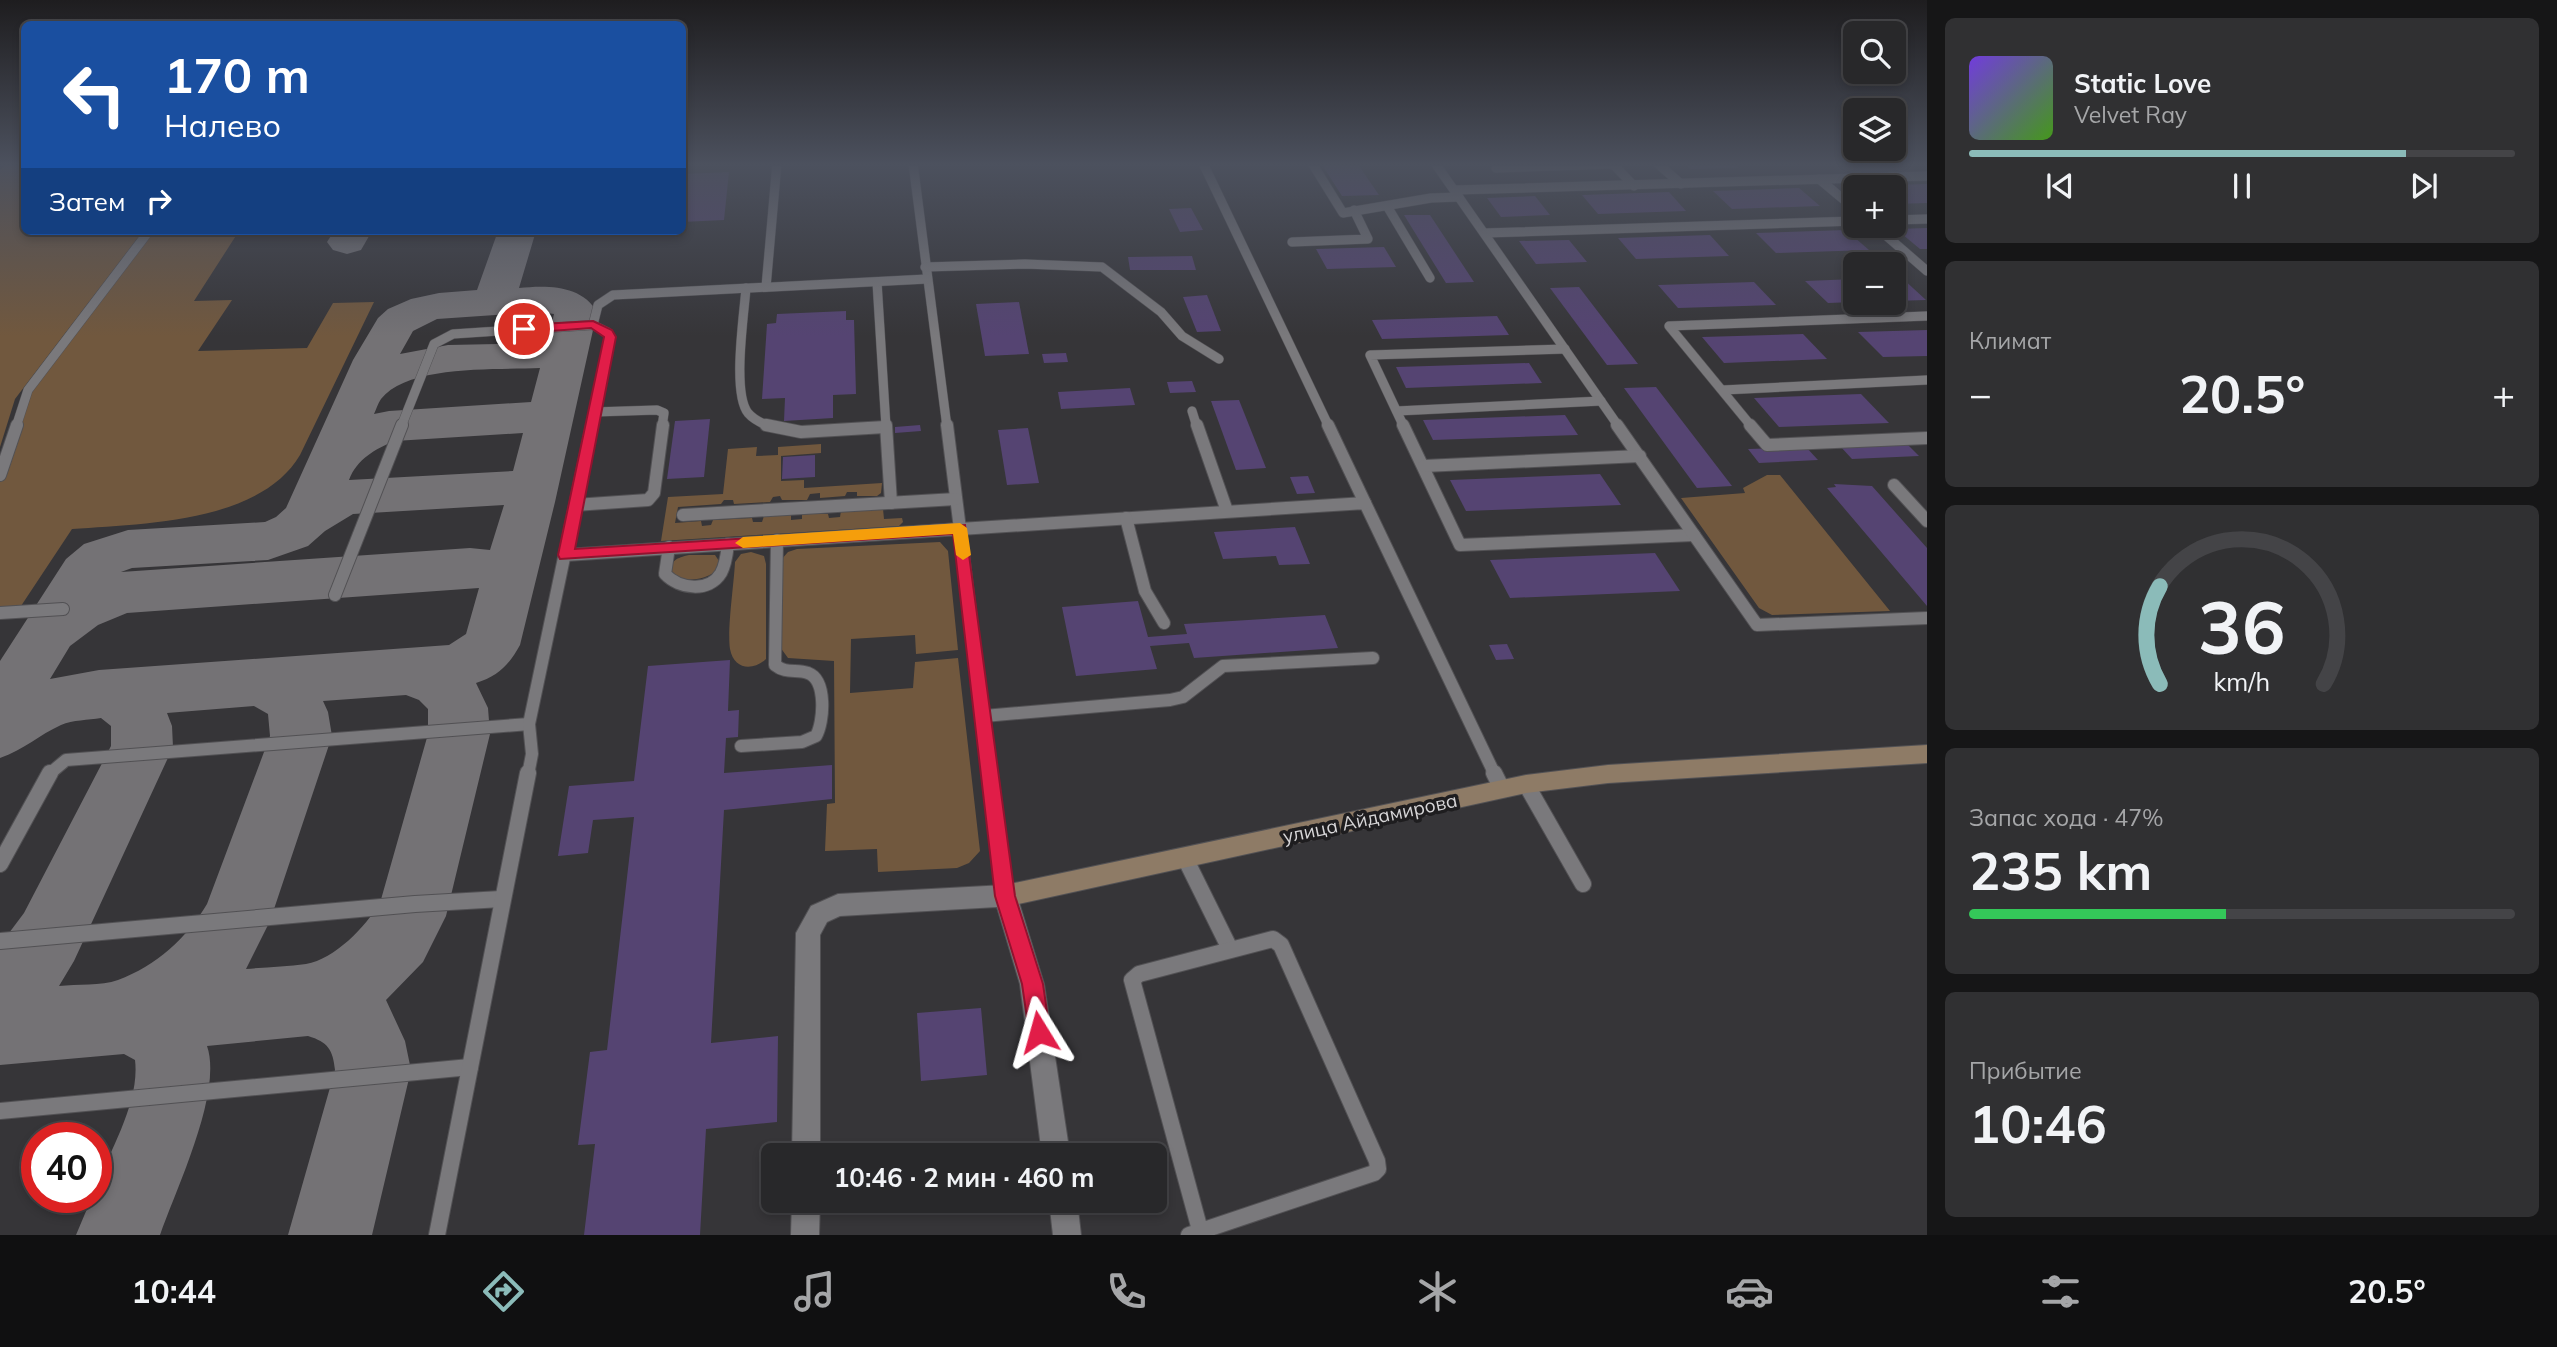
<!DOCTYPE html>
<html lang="ru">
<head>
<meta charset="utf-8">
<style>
  :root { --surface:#28282a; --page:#303032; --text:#f1f3f6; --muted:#a5a6a8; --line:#444447; --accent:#8bbbb9 }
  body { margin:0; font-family:Mulish,sans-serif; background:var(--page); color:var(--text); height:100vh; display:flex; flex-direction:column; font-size:26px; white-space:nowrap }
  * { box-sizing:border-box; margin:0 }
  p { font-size:23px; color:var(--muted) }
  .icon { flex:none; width:38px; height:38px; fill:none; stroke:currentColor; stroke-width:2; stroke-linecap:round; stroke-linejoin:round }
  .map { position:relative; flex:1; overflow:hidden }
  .panel { display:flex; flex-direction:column; gap:18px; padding:18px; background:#161617; width:630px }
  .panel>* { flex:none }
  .hud { position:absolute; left:21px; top:21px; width:665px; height:214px; border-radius:10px; box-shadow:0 4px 10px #0003,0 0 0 2px var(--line); background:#1a4fa0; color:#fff; overflow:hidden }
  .buttons { position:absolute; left:1843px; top:21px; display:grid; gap:14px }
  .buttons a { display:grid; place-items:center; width:63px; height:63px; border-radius:10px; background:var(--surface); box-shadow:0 4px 10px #0003,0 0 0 2px var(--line); font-size:35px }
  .speed { position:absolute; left:21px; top:1122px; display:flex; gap:14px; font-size:35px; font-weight:700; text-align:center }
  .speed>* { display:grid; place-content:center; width:91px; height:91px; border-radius:50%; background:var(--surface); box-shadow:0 4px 10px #0003,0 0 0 2px var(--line); line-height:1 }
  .speed .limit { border:10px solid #d22; background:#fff; color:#111 }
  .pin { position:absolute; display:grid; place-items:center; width:60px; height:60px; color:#fff; margin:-30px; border:4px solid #fff; border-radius:50%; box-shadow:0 2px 7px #0007 }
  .me { position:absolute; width:77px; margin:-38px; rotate:352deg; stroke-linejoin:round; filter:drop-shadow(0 0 5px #0008) }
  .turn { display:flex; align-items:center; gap:24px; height:147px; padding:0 28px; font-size:32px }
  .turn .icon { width:91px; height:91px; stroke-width:2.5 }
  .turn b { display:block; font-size:49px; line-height:60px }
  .then { display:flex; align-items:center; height:66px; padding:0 28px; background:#0003; gap:14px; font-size:26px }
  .big { font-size:52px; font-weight:700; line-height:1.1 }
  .panel .widget { flex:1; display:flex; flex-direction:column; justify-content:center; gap:10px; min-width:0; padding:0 24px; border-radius:10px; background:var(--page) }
  .panel .dial { align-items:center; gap:0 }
  .dial svg { height:182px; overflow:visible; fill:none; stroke:var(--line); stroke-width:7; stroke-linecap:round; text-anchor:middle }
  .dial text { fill:var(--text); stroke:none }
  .song { display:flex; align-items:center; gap:21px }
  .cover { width:84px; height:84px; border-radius:10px; background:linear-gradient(135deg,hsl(260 70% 55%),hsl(100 70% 35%)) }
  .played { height:7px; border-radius:4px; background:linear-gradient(90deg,var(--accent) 80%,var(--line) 80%) }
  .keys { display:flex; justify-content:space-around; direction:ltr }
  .heat { display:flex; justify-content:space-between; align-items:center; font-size:38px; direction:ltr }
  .charge { height:10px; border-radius:5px; background:linear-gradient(90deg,#34c759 47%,var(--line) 0) }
  .trip { position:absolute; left:761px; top:1143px; width:406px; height:70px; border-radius:10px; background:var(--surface); box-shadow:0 4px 10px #0003,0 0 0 2px var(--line); font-weight:700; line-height:70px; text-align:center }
  .tabs { display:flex; height:112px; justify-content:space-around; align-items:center; background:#101011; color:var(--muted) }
  .tabs .icon { width:49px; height:49px }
  .tabs .on { color:var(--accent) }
  .tabs b { font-size:32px; color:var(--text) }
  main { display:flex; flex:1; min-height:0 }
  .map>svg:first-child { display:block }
</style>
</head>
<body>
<main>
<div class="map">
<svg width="1927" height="1235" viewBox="0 0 1927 1235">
  <rect width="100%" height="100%" fill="#363538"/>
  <g fill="#71583e">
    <polygon points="7,163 24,163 24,231 143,231 15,399 0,447 0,170"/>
    <path d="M151 231H239L194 301 232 300 198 351 307 348 333 303 374 302 300 455C260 523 141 524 72 529L21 606 0 607V477L30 392Z"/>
    <polygon points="821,444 821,453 781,456 781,481 804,480 804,488 882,483 881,493 877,496 857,496 857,492 847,492 845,496 820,498 820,493 810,494 807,500 782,500 780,496 773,497 770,502 734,504 733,500 724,500 721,504 678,507 675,523 701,521 702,526 711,525 713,520 752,518 753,522 762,522 764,516 791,515 791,520 802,519 802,514 828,514 829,518 840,517 841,511 883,509 884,519 902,518 903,522 899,526 661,541 668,497 723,494 728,449 757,447 756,456 778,455 778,447"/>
    <polygon points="1767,475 1780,475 1890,611 1772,615 1759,608 1681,498 1745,493 1743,488"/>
    <polygon points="940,542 948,551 958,650 916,654 915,635 851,639 850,693 913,688 915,662 958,658 980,851 969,863 957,868 878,872 877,849 825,851 827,804 835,803 834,661 788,658 780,647 781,560 788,552 797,549"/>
    <path d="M751 552 764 556 766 564V659C753 671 734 670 730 649 727 629 734 584 735 562L741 554Z"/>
    <path d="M689 555H715L721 564C713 581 683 584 668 573 672 560 676 558 689 555Z"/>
  </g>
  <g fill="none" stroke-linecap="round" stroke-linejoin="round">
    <g fill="#747275" fill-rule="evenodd">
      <polygon points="334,231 372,231 361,250 347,254 333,250 327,242"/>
      <path d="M498 231H536L519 288C547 285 582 285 597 312L555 502 520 645C509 665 498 676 476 683L488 708 490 734 446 916 423 962 386 1000 405 1041 411 1070 372 1235H288L335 1070C333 1050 328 1042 308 1036L207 1046C223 1092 176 1189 160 1235H76L92 1197H96V1186C111 1149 140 1101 135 1060L124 1054 0 1065V945L24 913 111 746V726L101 718C88 720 73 720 61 725 39 735 25 749 0 758V661L66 559 84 544 128 530 265 522 276 517 286 508 353 360 378 318 388 309 411 299 439 293 477 290ZM540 312 554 314 547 343 448 345 400 354 413 331 437 319ZM540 368 531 402 389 411 374 414C376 410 378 403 381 399 408 364 499 370 540 368ZM523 433 513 471 349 480C357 459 375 449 395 441ZM504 505 490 550 470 548 121 572 132 568 268 560 308 546 325 531 353 514ZM479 588 466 634 449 645 99 670 50 679 70 646 98 625 127 613ZM406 695 419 700 428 709V734L380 903C365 927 335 959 306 964 287 967 266 967 246 969L270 921 332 736 328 712 323 701ZM254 706 268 714 270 736 207 904C187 938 156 966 118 980 101 986 77 984 59 986L74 961 173 747 172 726 167 713Z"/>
    </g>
  </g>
  <g fill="#554472">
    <polygon points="1321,163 1357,163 1379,195 1342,196"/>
    <polygon points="1684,163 1733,163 1738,168 1690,169"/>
    <polygon points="729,172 724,220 682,222 683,174"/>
    <polygon points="1927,184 1927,203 1894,204 1894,185"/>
    <polygon points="1799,188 1820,206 1732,209 1713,191"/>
    <polygon points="1669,192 1686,211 1598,214 1582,195"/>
    <polygon points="1535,196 1550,215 1501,217 1487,198"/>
    <polygon points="1191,208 1203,230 1180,232 1169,209"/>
    <polygon points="1404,215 1430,215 1474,282 1446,283"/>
    <polygon points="1927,228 1927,249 1920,249 1896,229"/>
    <polygon points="1846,230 1869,250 1776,253 1756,233"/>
    <polygon points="1710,235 1729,256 1636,259 1618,238"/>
    <polygon points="1569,240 1587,262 1536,264 1519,241"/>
    <polygon points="1384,247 1396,267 1327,269 1316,249"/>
    <polygon points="1192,256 1196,270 1130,270 1128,257"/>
    <polygon points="1901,277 1926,300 1894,301 1894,278"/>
    <polygon points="1855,279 1855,302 1828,303 1805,281"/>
    <polygon points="1754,282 1776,305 1678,308 1658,285"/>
    <polygon points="1579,287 1638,364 1607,365 1550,288"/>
    <polygon points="1207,295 1221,331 1197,332 1183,297"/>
    <polygon points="1019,302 1029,354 985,356 976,304"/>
    <polygon points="846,311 846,320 854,320 856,394 833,395 833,418 784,421 785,398 762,399 767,324 776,323 777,314"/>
    <polygon points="1497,316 1509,335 1382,339 1372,320"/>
    <polygon points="1927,330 1927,356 1883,357 1858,332"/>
    <polygon points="1803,334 1827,359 1724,363 1702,337"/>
    <polygon points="1066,353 1068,362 1044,363 1042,354"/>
    <polygon points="1529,363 1542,383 1406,388 1396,367"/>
    <polygon points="1192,381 1196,392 1170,393 1167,382"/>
    <polygon points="1656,387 1732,486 1697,488 1624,388"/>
    <polygon points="1130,388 1135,405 1061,409 1058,392"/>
    <polygon points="1861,394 1889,423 1779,427 1754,398"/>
    <polygon points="1239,400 1266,468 1236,470 1211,401"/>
    <polygon points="1565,415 1578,435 1433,440 1423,420"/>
    <polygon points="710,419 704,477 667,479 675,421"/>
    <polygon points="920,425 921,431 895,433 895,427"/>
    <polygon points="1028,428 1039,483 1007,485 998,430"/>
    <polygon points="1906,443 1919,456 1852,459 1840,446"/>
    <polygon points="1806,447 1818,460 1759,463 1748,449"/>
    <polygon points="815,455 815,477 782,479 783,457"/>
    <polygon points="1600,474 1621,505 1466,511 1450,480"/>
    <polygon points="1308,476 1315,493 1297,494 1290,477"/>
    <polygon points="1834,484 1872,486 1927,548 1927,606 1827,488 1836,487"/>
    <polygon points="1295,527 1310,564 1279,565 1276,556 1223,559 1214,532"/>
    <polygon points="1655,553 1680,591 1510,598 1490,560"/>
    <polygon points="1138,601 1148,637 1187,634 1184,624 1325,615 1338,648 1194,658 1189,643 1150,646 1157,669 1076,676 1062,607"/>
    <polygon points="1507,644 1514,659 1496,660 1489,645"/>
    <polygon points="730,660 728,711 739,710 738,737 726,738 724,773 832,765 832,799 724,810 711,1043 778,1036 777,1122 706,1129 700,1235 584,1235 595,1144 578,1145 590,1052 607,1050 634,817 593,820 588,853 558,856 569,786 634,781 648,666"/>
    <polygon points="981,1008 987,1075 921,1081 917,1013"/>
  </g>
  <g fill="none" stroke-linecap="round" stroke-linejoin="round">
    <defs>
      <g id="service-far2">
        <polyline points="913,163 947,427"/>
        <polyline points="1203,163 1329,427"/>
        <polyline points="1312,163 1343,213 1431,198 1459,197"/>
        <polyline points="1435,163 1619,427"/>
        <polyline points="1612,163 1634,186"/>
        <polyline points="1657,163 1681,184"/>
        <polyline points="1496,168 1613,164"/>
        <polyline points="1819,179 1855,209"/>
        <polyline points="1455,190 1927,176"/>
        <polyline points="1387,206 1430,278"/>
        <polyline points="1894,220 1927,219"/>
        <polyline points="1875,226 1927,271"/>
        <polyline points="1485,233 1855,221"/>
        <polyline points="1292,242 1368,239 1354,210"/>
        <polyline points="925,267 1025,264 1102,267 1161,312 1182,336 1219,359"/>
        <polyline points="877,282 886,427"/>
        <polyline points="766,287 777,163"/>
        <path d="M746 288C744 315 732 393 748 413 754 420 763 424 771 427"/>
        <polyline points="1723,390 1927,380"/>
        <polyline points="1192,411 1197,427"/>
        <polyline points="1397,411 1601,401"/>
        <polyline points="594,412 657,410 664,413 662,427"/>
        <polyline points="16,427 28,390 149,231"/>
        <polyline points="401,427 434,344 453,334 593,325"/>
        <polyline points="591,427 610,337 607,332 593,325 598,305 613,295 927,279"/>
        <polyline points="1404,427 1370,355 1565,349"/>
        <polyline points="1752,427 1669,326 1927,316"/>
      </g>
      <g id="service-far1">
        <polyline points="766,425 801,432 885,427"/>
        <polyline points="886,425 891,503"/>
        <polyline points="947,425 960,529 1365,503 1495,775"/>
        <polyline points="1197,425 1227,511"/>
        <polyline points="1328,425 1365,503"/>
        <polyline points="1403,425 1460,545 1694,535"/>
        <polyline points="1617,425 1757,625 1927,618"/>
        <polyline points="1750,425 1767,445 1927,438"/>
        <polyline points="1424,466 1640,456"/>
        <polyline points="0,475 17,425"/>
        <polyline points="1894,485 1927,521"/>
        <polyline points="575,505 648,500 654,493 663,425"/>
        <polyline points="683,515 956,499"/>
        <polyline points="1126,518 1145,591 1164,623"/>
        <path d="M669 547 665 574C679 589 709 593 721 573 726 564 727 553 728 544"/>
        <polyline points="566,555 960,529 990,775"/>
        <polyline points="335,595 402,425"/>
        <polyline points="0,613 63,609"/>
        <polyline points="984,716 1170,700 1183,697 1223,666 1373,658"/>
        <path d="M741 746 802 742 816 736C824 722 827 680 808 673 796 669 786 674 775 665L777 540"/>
        <polyline points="48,775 66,760 529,724"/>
        <polyline points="528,775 532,754 529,724 592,425"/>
      </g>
      <g id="service">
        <polyline points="990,773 1005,896"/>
        <polyline points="1494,773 1502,789"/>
        <polyline points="1526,784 1583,884"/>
        <polyline points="1185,858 1230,949"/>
        <polyline points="0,864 50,773"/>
        <polyline points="0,941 415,904 501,899"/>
        <polyline points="0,1111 470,1067"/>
        <polyline points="437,1235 528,773"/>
        <polyline points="1189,1235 1374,1173 1378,1169 1377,1161 1281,945 1273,939 1139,974 1132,980 1200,1230"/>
      </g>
      <g id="tertiary">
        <polygon points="1005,885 1013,888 1017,896 1044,984 1070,1155 1042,1155 1020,984 997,907 840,916 827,922 820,935 820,1155 792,1155 796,933 811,906 838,894"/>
        <polygon points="792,1200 820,1200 819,1235 791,1235"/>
        <polygon points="1049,1200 1077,1200 1081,1235 1053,1235"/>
      </g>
      <polygon id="secondary" points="1927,745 1927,763 1608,783 1526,793 1005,907 997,904 993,896 997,888 1005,885 1526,775 1608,765"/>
    </defs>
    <use href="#service-far2" stroke="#525154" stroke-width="10"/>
    <use href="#service-far1" stroke="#525154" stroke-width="14"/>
    <use href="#service" stroke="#525154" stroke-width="18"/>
    <use href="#tertiary" stroke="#525154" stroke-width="2"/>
    <use href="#secondary" stroke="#525154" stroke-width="2"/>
    <use href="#service-far2" stroke="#7a797c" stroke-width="9"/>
    <use href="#service-far1" stroke="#7a797c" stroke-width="12"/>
    <use href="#service" stroke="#7a797c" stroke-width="16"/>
    <use href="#tertiary" fill="#7a797c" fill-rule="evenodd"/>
    <use href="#secondary" fill="#8e7b66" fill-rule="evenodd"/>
  </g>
  <linearGradient id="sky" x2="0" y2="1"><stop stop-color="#1e1d1f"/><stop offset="0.49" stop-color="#4c515e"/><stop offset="1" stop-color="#4c515e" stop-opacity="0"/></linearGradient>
  <rect width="1927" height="336" fill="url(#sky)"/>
  <polygon fill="#e11d48" stroke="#92132f" stroke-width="2" points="593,321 612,330 616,337 575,549 965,525 1015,896 1043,984 1050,1032 1047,1040 1039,1043 1032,1040 1029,1032 1022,984 995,896 953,534 560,559 558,555 604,337 591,328 524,333 518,329 524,325"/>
  <polygon fill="#f59e0b" points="960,523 967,528 971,555 963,560 956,555 953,534 743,548 735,543 743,537"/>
  <g text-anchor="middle" stroke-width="7" stroke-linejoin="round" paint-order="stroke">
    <g font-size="19" fill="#d7d6d8" stroke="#1e1d1f">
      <text transform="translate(1370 818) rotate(-12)" y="7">улица Айдамирова</text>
    </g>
  </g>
</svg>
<div class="buttons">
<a><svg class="icon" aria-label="search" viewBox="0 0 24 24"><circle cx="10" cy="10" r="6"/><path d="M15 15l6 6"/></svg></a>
<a><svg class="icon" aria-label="layers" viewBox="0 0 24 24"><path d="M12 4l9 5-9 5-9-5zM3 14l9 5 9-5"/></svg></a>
<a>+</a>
<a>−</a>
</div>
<div class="speed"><div class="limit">40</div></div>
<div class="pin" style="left:524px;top:329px;background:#d93025"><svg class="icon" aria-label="arrive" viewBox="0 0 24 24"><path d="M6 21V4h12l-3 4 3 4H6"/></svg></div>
<svg class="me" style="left:1039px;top:1032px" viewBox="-20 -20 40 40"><path d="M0-17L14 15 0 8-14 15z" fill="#e11d48" stroke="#fff" stroke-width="4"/></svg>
<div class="trip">10:46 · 2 мин · 460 m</div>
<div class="hud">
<div class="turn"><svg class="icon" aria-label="left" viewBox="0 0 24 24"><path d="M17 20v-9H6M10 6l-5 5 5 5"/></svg><div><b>170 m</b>Налево</div></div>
<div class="then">Затем<svg class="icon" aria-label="right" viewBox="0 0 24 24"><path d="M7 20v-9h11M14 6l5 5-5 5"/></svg></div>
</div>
</div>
<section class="panel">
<div class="widget">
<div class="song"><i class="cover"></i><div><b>Static Love</b><p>Velvet Ray</p></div></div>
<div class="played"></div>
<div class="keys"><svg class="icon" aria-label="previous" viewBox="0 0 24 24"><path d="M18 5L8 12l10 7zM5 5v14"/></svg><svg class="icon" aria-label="pause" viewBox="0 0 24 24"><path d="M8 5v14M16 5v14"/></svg><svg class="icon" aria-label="next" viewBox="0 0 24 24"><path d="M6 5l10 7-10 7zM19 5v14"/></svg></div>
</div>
<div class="widget"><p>Климат</p>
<div class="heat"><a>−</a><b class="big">20.5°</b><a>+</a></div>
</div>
<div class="widget dial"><svg viewBox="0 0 100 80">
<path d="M14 69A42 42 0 1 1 86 69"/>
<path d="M14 69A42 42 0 0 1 14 26" stroke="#8bbbb9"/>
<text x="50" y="56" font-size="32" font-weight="700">36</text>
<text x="50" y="72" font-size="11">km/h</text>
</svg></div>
<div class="widget"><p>Запас хода · 47%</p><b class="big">235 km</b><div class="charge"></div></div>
<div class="widget"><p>Прибытие</p><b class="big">10:46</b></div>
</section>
</main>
<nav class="tabs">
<b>10:44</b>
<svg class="icon on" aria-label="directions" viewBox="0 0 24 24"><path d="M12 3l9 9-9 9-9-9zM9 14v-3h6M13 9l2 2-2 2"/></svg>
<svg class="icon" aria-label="music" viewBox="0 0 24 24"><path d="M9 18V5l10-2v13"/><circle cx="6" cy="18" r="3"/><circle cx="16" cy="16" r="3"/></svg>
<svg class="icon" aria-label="phone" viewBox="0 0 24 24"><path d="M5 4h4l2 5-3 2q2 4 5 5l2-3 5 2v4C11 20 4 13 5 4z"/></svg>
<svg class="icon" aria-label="climate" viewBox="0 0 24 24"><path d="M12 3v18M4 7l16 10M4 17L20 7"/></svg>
<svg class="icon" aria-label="car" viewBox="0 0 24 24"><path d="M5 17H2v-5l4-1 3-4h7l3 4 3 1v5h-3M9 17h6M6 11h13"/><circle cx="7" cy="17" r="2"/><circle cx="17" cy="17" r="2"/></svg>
<svg class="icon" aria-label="filters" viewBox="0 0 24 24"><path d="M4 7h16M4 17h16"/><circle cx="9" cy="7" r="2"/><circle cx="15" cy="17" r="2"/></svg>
<b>20.5°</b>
</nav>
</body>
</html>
